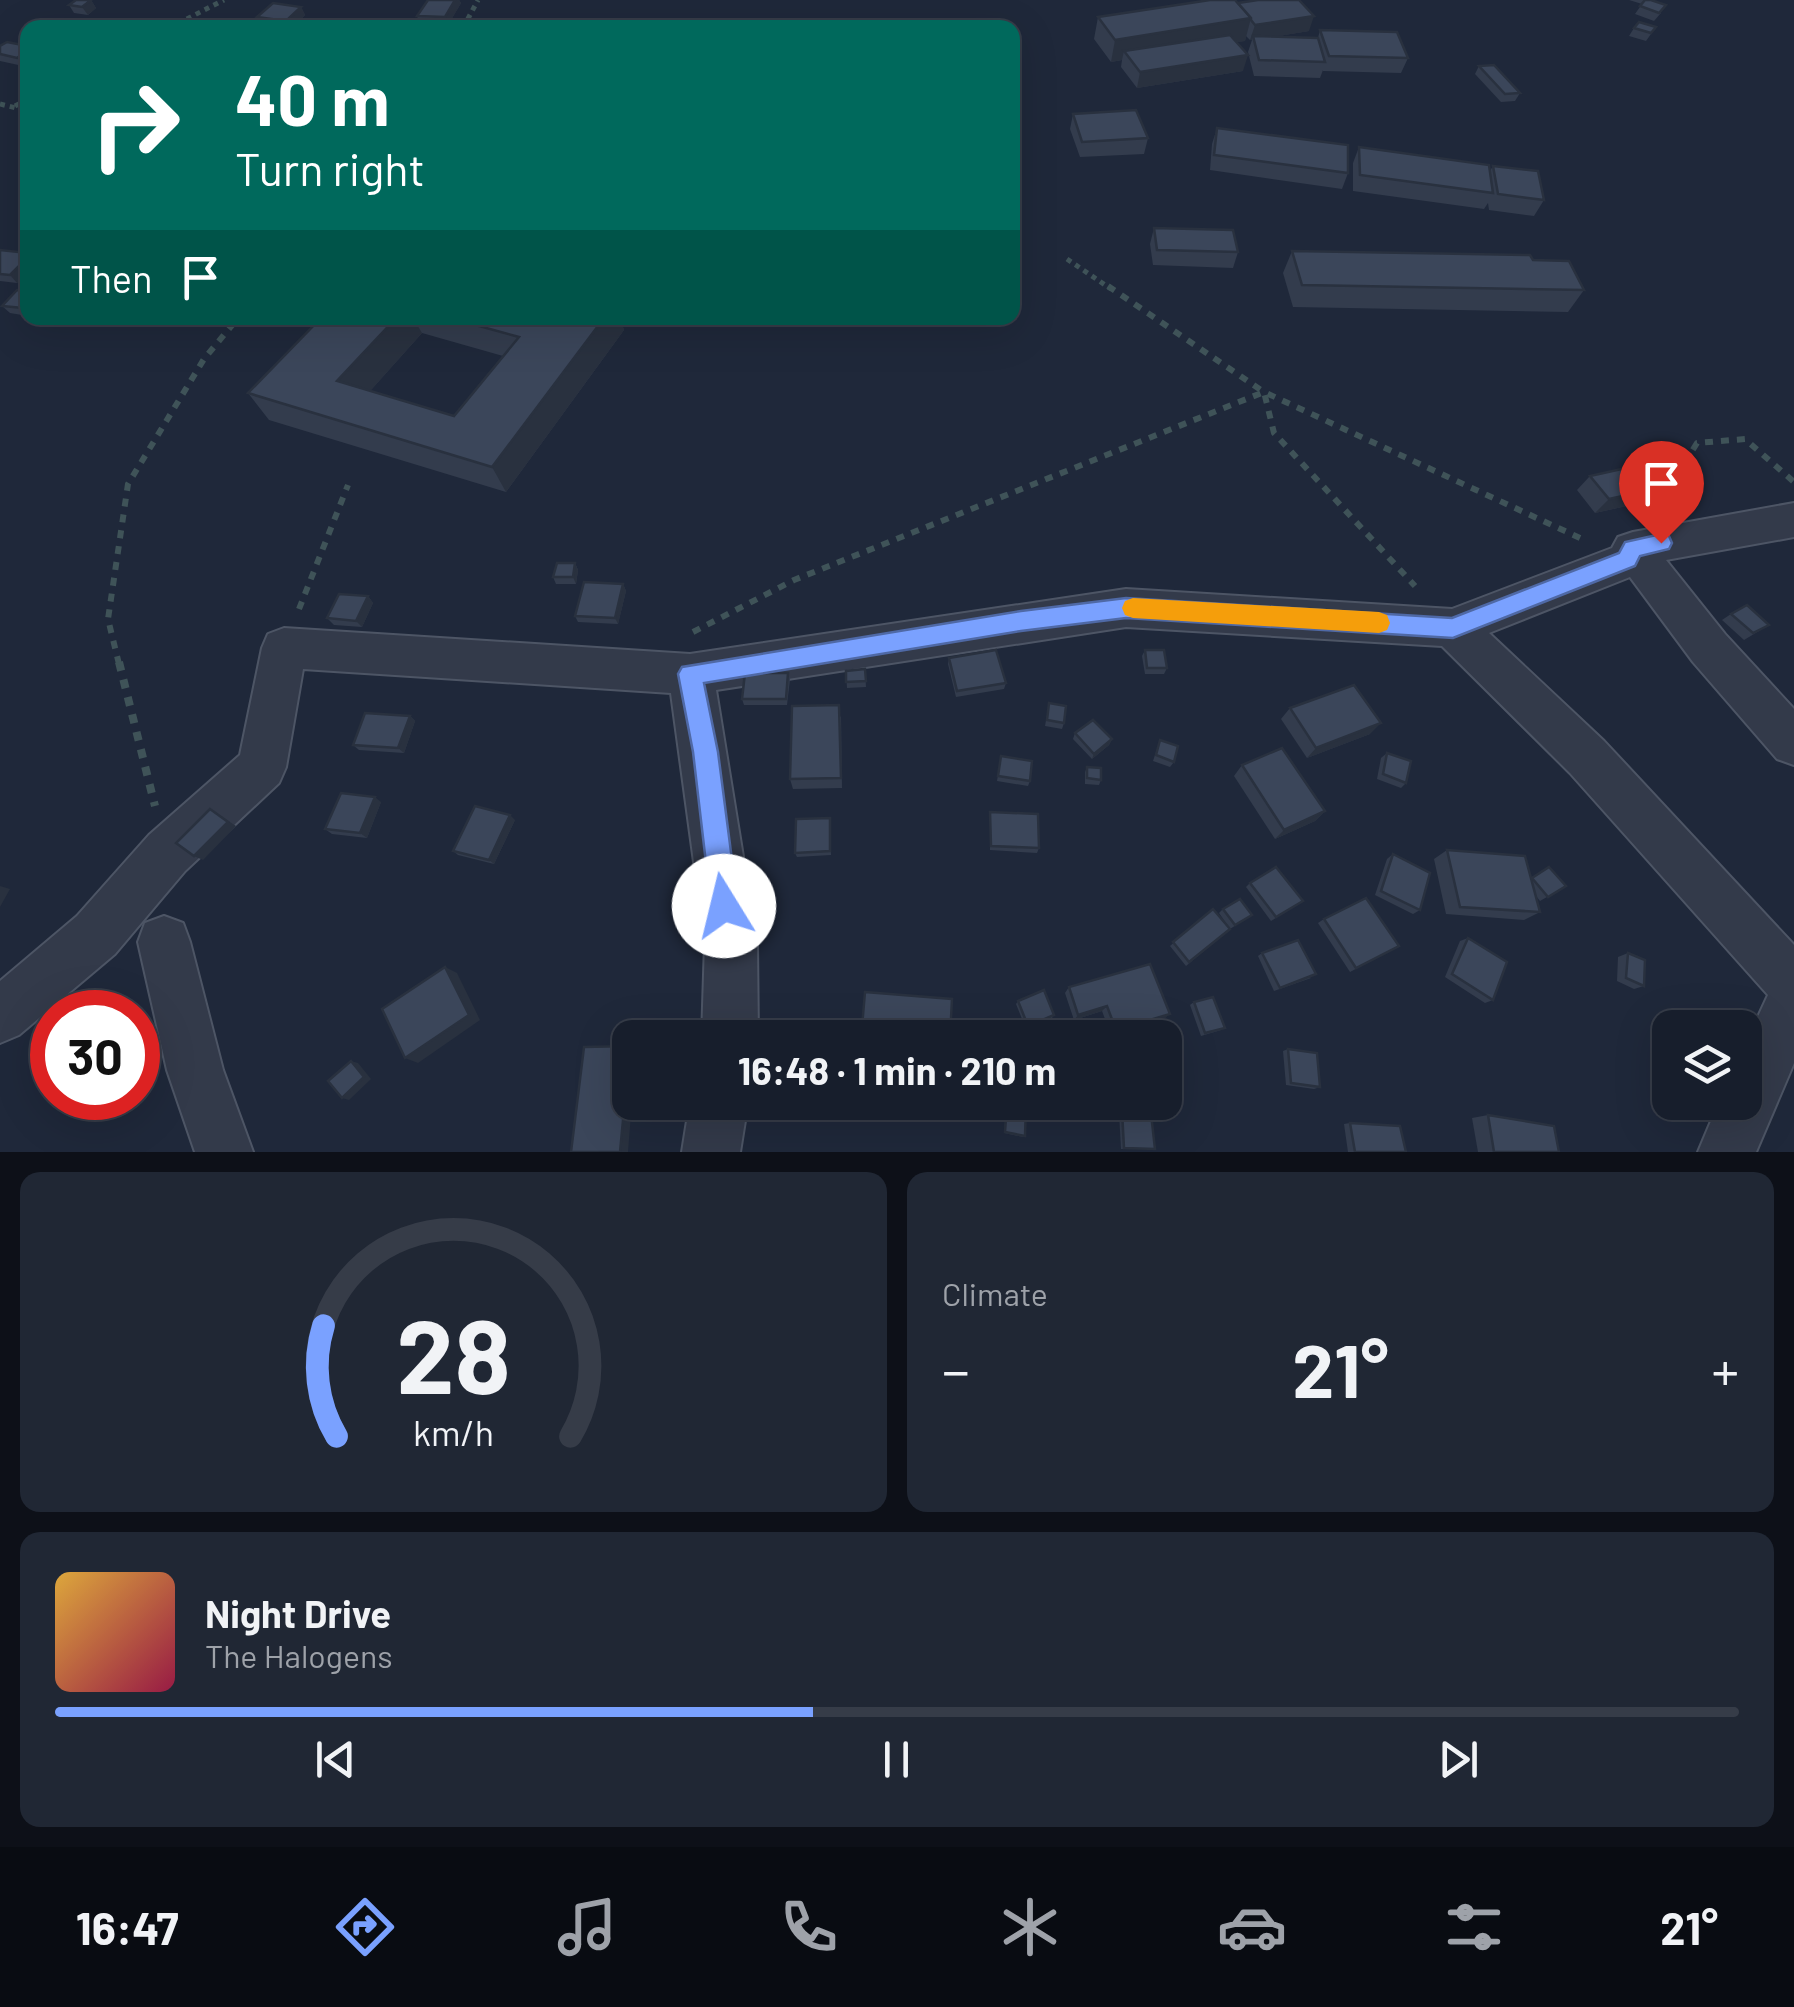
<!DOCTYPE html>
<html lang="en">
<head>
<meta charset="utf-8">
<style>
  :root { --surface:#171e2c; --page:#202734; --text:#f1f3f6; --muted:#9ea2a9; --line:#363c48; --accent:#7aa1ff }
  body { margin:0; font-family:Barlow,sans-serif; background:var(--page); color:var(--text); height:100vh; display:flex; flex-direction:column; font-size:38px; white-space:nowrap }
  * { box-sizing:border-box; margin:0 }
  p { font-size:32px; color:var(--muted) }
  .icon { flex:none; width:55px; height:55px; fill:none; stroke:currentColor; stroke-width:2; stroke-linecap:round; stroke-linejoin:round }
  .map { position:relative; height:1152px; overflow:hidden }
  .sheet { display:flex; flex-direction:column; gap:20px; padding:20px; background:#0d1018; flex:1 }
  .sheet>* { flex:none }
  .guide { position:absolute; left:20px; top:20px; width:1000px; height:305px; border-radius:20px; box-shadow:0 10px 40px #0002,0 0 0 2px var(--line); background:#00695c; color:#fff; overflow:hidden }
  .fabs { position:absolute; left:1652px; top:1010px; display:grid; gap:20px }
  .fabs a { display:grid; place-items:center; width:110px; height:110px; border-radius:20px; background:var(--surface); box-shadow:0 10px 40px #0002,0 0 0 2px var(--line); font-size:50px }
  .speed { position:absolute; left:30px; top:990px; display:flex; gap:20px; font-size:50px; font-weight:700; text-align:center }
  .speed>* { display:grid; place-content:center; width:130px; height:130px; border-radius:50%; background:var(--surface); box-shadow:0 10px 40px #0002,0 0 0 2px var(--line); line-height:1 }
  .speed .limit { border:15px solid #d22; background:#fff; color:#111 }
  .pin { position:absolute; display:grid; place-items:center; width:85px; height:85px; color:#fff; margin:-102px -42px; border-radius:50% 50% 50% 0; rotate:-45deg; box-shadow:0 0 10px #0007 }
  .pin .icon { rotate:45deg }
  .me { position:absolute; width:110px; margin:-55px; rotate:351deg; stroke-linejoin:round; filter:drop-shadow(0 0 8px #0008) }
  .turn { display:flex; align-items:center; gap:35px; height:210px; padding:0 50px; font-size:45px }
  .turn .icon { width:130px; height:130px; stroke-width:2.5 }
  .turn b { display:block; font-size:70px; line-height:85px }
  .then { display:flex; align-items:center; height:95px; padding:0 50px; background:#0003; gap:20px; font-size:38px }
  .big { font-size:75px; font-weight:700; line-height:1.1 }
  .sheet .tile { flex:1; display:flex; flex-direction:column; justify-content:center; gap:15px; min-width:0; padding:0 35px; border-radius:20px; background:var(--page) }
  .sheet .dial { align-items:center; gap:0 }
  .dial svg { height:260px; overflow:visible; fill:none; stroke:var(--line); stroke-width:7; stroke-linecap:round; text-anchor:middle }
  .dial text { fill:var(--text); stroke:none }
  .song { display:flex; align-items:center; gap:30px }
  .cover { width:120px; height:120px; border-radius:15px; background:linear-gradient(135deg,hsl(40 70% 55%),hsl(340 70% 35%)) }
  .played { height:10px; border-radius:5px; background:linear-gradient(90deg,var(--accent) 45%,var(--line) 45%) }
  .keys { display:flex; justify-content:space-around; direction:ltr }
  .heat { display:flex; justify-content:space-between; align-items:center; font-size:55px; direction:ltr }
  .sheet .tiles { flex:1; display:grid; gap:20px; grid-template-columns:1fr 1fr }
  .tile:last-child { grid-column:span 2 }
  .trip { position:absolute; left:612px; top:1020px; width:570px; height:100px; border-radius:20px; background:var(--surface); box-shadow:0 10px 40px #0002,0 0 0 2px var(--line); font-weight:700; line-height:100px; text-align:center }
  .menu { display:flex; height:160px; justify-content:space-around; align-items:center; background:#090c12; color:var(--muted) }
  .menu .icon { width:70px; height:70px }
  .menu .active { color:var(--accent) }
  .menu b { font-size:45px; color:var(--text) }
  .map>svg:first-child { display:block }
</style>
</head>
<body>
<div class="map">
<svg width="1794" height="1152" viewBox="0 0 1794 1152">
  <rect width="100%" height="100%" fill="#1f283a"/>
  <g fill="none" stroke-linecap="round" stroke-linejoin="round">
    <defs>
      <g id="street">
        <polygon points="1794,503 1794,537 1666,560 1725,634 1794,709 1794,765 1777,759 1693,662 1630,577 1489,633 1604,741 1794,945 1794,1063 1756,1152 1698,1152 1719,1102 1745,1102 1745,1045 1768,995 1570,773 1442,646 1126,627 716,690 757,943 758,1038 702,1038 705,943 671,693 303,669 286,767 279,783 185,871 115,954 19,1035 0,1043 0,981 77,916 149,835 240,755 262,648 268,634 284,628 690,654 1126,589 1452,609 1612,548 1618,537 1633,532"/>
        <polygon points="164,916 183,923 190,942 223,1070 253,1152 195,1152 167,1070 138,942 145,923"/>
        <polygon points="690,1102 748,1102 740,1152 682,1152"/>
      </g>
    </defs>
    <use href="#street" stroke="#4d5565" stroke-width="4"/>
    <g stroke="#3f5358" stroke-width="5" stroke-dasharray="5 5" stroke-linecap="butt">
      <polyline points="169,28 224,0"/>
      <polyline points="463,28 478,0"/>
      <polyline points="0,104 28,111"/>
      <polyline points="15,106 28,99"/>
      <polyline points="1067,259 1111,289"/>
    </g>
    <g stroke="#3f5358" stroke-width="6" stroke-dasharray="8 8" stroke-linecap="butt">
      <polyline points="1108,286 1264,392 1274,433 1415,586"/>
      <polyline points="1676,477 1697,443 1745,439 1794,482"/>
      <polyline points="299,609 348,485"/>
      <polyline points="693,632 794,580 1264,392 1580,538"/>
      <polyline points="119,664 108,619 128,484 204,359 238,318"/>
    </g>
    <polyline stroke="#3f5358" stroke-width="8" stroke-dasharray="9 9" stroke-linecap="butt" points="119,662 155,806"/>
    <use href="#street" fill="#333a4a" fill-rule="evenodd"/>
  </g>
  <g fill="#333c4d" fill-rule="evenodd">
    <polygon points="91,0 96,8 88,15 74,13 69,5"/>
    <polygon points="428,0 459,0 461,3 448,25 420,24 417,16"/>
    <polygon points="1629,0 1652,0 1661,13 1654,21 1635,14 1642,4"/>
    <polygon points="1238,3 1309,31 1272,37 1318,38 1320,30 1408,58 1401,73 1323,71 1323,70 1320,78 1254,76 1248,52 1252,40 1250,40 1246,36 1245,41 1236,42 1243,71 1137,88 1121,67 1122,60 1111,62 1094,39 1098,17"/>
    <polygon points="301,7 305,15 292,28 261,25 257,17"/>
    <polygon points="1656,27 1646,41 1629,36 1634,28"/>
    <polygon points="0,46 28,46 23,66 0,61"/>
    <polygon points="1479,66 1520,93 1515,101 1501,102 1475,74"/>
    <polygon points="1073,114 1148,138 1144,154 1080,157 1070,129"/>
    <polygon points="1217,128 1348,173 1342,189 1210,170 1212,144"/>
    <polygon points="1359,147 1490,171 1493,166 1544,200 1534,216 1489,210 1488,203 1484,209 1353,191 1353,163"/>
    <polygon points="1154,228 1238,252 1233,268 1153,265 1150,244"/>
    <polygon points="0,250 28,253 28,272 17,283 0,281"/>
    <polygon points="1292,251 1533,260 1584,290 1568,312 1293,307 1283,273"/>
    <polygon points="28,291 28,316 10,313 2,306"/>
    <path d="M321 318H620L624 330 506 492 269 420 248 393ZM422 333 503 356 454 416 370 391Z"/>
    <polygon points="1590,476 1687,482 1672,496 1595,513 1577,490"/>
    <polygon points="575,563 578,570 576,584 556,584 553,577"/>
    <polygon points="623,584 626,591 618,624 578,622 575,616"/>
    <polygon points="368,596 373,603 362,627 334,625 327,618"/>
    <polygon points="1731,614 1769,625 1744,640 1722,620"/>
    <polygon points="1145,650 1167,668 1164,674 1145,674 1142,656"/>
    <polygon points="949,658 1006,683 1004,689 956,697 948,664"/>
    <polygon points="865,669 866,687 847,688 846,671"/>
    <polygon points="788,673 790,679 787,705 744,705 742,699"/>
    <polygon points="1049,703 1064,723 1062,729 1045,726"/>
    <polygon points="1290,708 1370,734 1307,758 1281,719"/>
    <polygon points="410,716 415,721 404,753 359,750 353,745"/>
    <polygon points="841,716 842,788 793,789 790,779"/>
    <polygon points="1075,733 1112,739 1109,745 1092,759 1073,739"/>
    <polygon points="1160,740 1174,762 1170,767 1153,761"/>
    <polygon points="1387,753 1406,783 1401,788 1377,779 1381,758"/>
    <polygon points="1001,756 1030,781 1028,786 997,781"/>
    <polygon points="1242,765 1325,811 1315,821 1275,839 1234,776"/>
    <polygon points="1087,767 1101,780 1099,785 1085,784 1085,772"/>
    <polygon points="381,802 367,838 332,834 325,829"/>
    <polygon points="990,812 1039,848 1037,853 990,850"/>
    <polygon points="515,820 494,864 458,855 453,851"/>
    <polygon points="830,823 831,855 797,857 795,853"/>
    <polygon points="1447,850 1531,878 1566,886 1540,901 1536,896 1540,912 1524,920 1446,914 1434,859"/>
    <polygon points="1393,854 1420,910 1413,914 1375,895 1387,859"/>
    <polygon points="1250,883 1303,901 1271,921 1246,887"/>
    <polygon points="1213,909 1230,929 1186,966 1170,946"/>
    <polygon points="1223,909 1247,918 1230,929 1219,913"/>
    <polygon points="1324,919 1399,946 1350,972 1318,923"/>
    <polygon points="1468,938 1493,1000 1485,1003 1445,977 1460,941"/>
    <polygon points="1262,953 1311,978 1274,991 1258,956"/>
    <polygon points="1628,953 1644,986 1634,989 1617,981 1618,957"/>
    <polygon points="1069,987 1163,1020 1111,1035 1102,1011 1074,1020 1065,993"/>
    <polygon points="1018,1001 1054,1015 1052,1018 1026,1029 1016,1004"/>
    <polygon points="1194,1002 1221,1030 1201,1036 1190,1005"/>
    <polygon points="1288,1049 1320,1087 1314,1089 1286,1085 1283,1051"/>
    <polygon points="1007,1103 1025,1136 1023,1137 1004,1133 1006,1105"/>
    <polygon points="1122,1111 1155,1149 1121,1149 1119,1113"/>
    <polygon points="1488,1115 1559,1152 1478,1152 1472,1118"/>
    <polygon points="1350,1123 1406,1152 1348,1152 1344,1124"/>
  </g>
  <g fill="#29313f">
    <polygon points="91,0 96,8 88,15 82,7"/>
    <polygon points="455,0 459,0 461,3 448,25 445,17"/>
    <polygon points="301,7 305,15 292,28 290,28 286,21"/>
    <polygon points="1314,16 1309,31 1254,40 1253,36 1252,40 1250,40 1255,25"/>
    <polygon points="1251,18 1245,41 1130,59 1124,51 1122,60 1111,62 1115,40"/>
    <polygon points="28,50 28,62 23,66 17,58"/>
    <polygon points="1248,55 1243,71 1137,88 1140,72"/>
    <polygon points="28,257 28,272 17,283 10,275"/>
    <polygon points="396,318 413,318 422,333 355,408 337,381"/>
    <polygon points="604,318 620,318 624,330 506,492 492,467"/>
    <polygon points="1687,482 1672,496 1595,513 1609,499"/>
    <polygon points="575,563 578,570 576,584 573,577"/>
    <polygon points="623,584 626,591 618,624 615,618"/>
    <polygon points="368,596 373,603 362,627 356,621"/>
    <polygon points="410,716 415,721 404,753 398,748"/>
    <polygon points="1381,723 1370,734 1307,758 1316,748"/>
    <polygon points="1112,739 1109,745 1092,759 1094,754"/>
    <polygon points="375,797 381,802 367,838 360,833"/>
    <polygon points="210,809 236,826 203,860 194,856"/>
    <polygon points="1325,811 1315,821 1275,839 1284,830"/>
    <polygon points="510,815 515,820 494,864 489,860"/>
    <polygon points="0,886 10,889 0,907"/>
    <polygon points="445,967 457,973 480,1020 418,1063 405,1058"/>
    <polygon points="1107,1006 1102,1011 1074,1020 1078,1015"/>
    <polygon points="1170,1014 1163,1020 1111,1035 1116,1030"/>
    <polygon points="630,1048 630,1102 632,1102 628,1152 620,1152"/>
    <polygon points="351,1061 358,1063 371,1079 349,1100 342,1098"/>
  </g>
  <g fill="#3b465a" stroke="#29313f" stroke-width="2.5">
    <polygon points="76,0 91,0 82,7 69,5"/>
    <polygon points="428,0 455,0 445,17 417,16"/>
    <polygon points="1210,0 1235,0 1251,18 1115,40 1098,17"/>
    <polygon points="1258,0 1299,0 1314,16 1255,25 1251,20 1251,18 1238,3"/>
    <polygon points="1645,0 1651,0 1666,5 1659,13 1640,6"/>
    <polygon points="273,3 301,7 286,21 257,17"/>
    <polygon points="1639,22 1656,27 1651,33 1634,28"/>
    <polygon points="214,24 229,28 209,28"/>
    <polygon points="1320,30 1397,32 1408,58 1329,56"/>
    <polygon points="1230,35 1248,55 1140,72 1124,51"/>
    <polygon points="1253,36 1318,38 1325,62 1259,60"/>
    <polygon points="7,42 28,46 28,50 17,58 0,54 0,46"/>
    <polygon points="1494,65 1520,93 1505,94 1479,66"/>
    <polygon points="1136,110 1148,138 1082,142 1073,114"/>
    <polygon points="1217,128 1348,145 1348,173 1214,155"/>
    <polygon points="1359,147 1489,165 1493,193 1360,175"/>
    <polygon points="1493,166 1538,171 1544,200 1498,194"/>
    <polygon points="1154,228 1233,230 1238,252 1157,250"/>
    <polygon points="0,250 28,253 28,257 10,275 0,274"/>
    <polygon points="1292,251 1530,255 1533,260 1569,261 1584,290 1302,285"/>
    <polygon points="17,290 28,291 28,303 23,308 2,306"/>
    <polygon points="321,318 396,318 337,381 454,416 519,337 450,318 604,318 492,467 248,393"/>
    <polygon points="1667,459 1687,482 1609,499 1590,476"/>
    <polygon points="557,563 575,563 573,577 553,577"/>
    <polygon points="584,582 623,584 615,618 575,616"/>
    <polygon points="339,594 368,596 356,621 327,618"/>
    <polygon points="1747,605 1769,625 1753,633 1731,614"/>
    <polygon points="996,650 1006,683 957,691 949,658"/>
    <polygon points="1145,650 1164,650 1167,668 1147,668"/>
    <polygon points="865,669 866,681 846,682 846,671"/>
    <polygon points="745,673 788,673 786,699 742,699"/>
    <polygon points="1354,685 1381,723 1316,748 1290,708"/>
    <polygon points="1049,703 1066,706 1064,723 1047,720"/>
    <polygon points="839,705 841,778 790,779 792,706"/>
    <polygon points="365,713 410,716 398,748 353,745"/>
    <polygon points="1093,720 1112,739 1094,754 1075,733"/>
    <polygon points="1160,740 1178,746 1174,762 1156,755"/>
    <polygon points="1282,748 1325,811 1284,830 1242,765"/>
    <polygon points="1387,753 1411,761 1406,783 1383,774"/>
    <polygon points="1001,756 1032,761 1030,781 998,776"/>
    <polygon points="1087,767 1101,768 1101,780 1087,778"/>
    <polygon points="341,793 375,797 360,833 325,829"/>
    <polygon points="475,806 510,815 489,860 453,851"/>
    <polygon points="210,809 228,822 194,856 176,843"/>
    <polygon points="990,812 1038,814 1039,848 991,846"/>
    <polygon points="830,818 830,851 795,853 796,819"/>
    <polygon points="1447,850 1525,856 1540,912 1460,907"/>
    <polygon points="1393,854 1430,873 1420,910 1381,891"/>
    <polygon points="1276,867 1303,901 1276,917 1250,883"/>
    <polygon points="1549,867 1566,886 1548,897 1532,878"/>
    <polygon points="1366,898 1399,946 1356,968 1324,919"/>
    <polygon points="1240,899 1252,915 1235,925 1223,909"/>
    <polygon points="1213,909 1230,929 1189,962 1173,942"/>
    <polygon points="1468,938 1507,962 1493,1000 1452,974"/>
    <polygon points="1298,940 1316,974 1280,988 1262,953"/>
    <polygon points="1628,953 1645,960 1644,986 1626,978"/>
    <polygon points="1150,964 1170,1014 1116,1030 1107,1006 1078,1015 1069,987"/>
    <polygon points="445,967 469,1015 405,1058 382,1009"/>
    <polygon points="1044,990 1054,1015 1028,1026 1018,1001"/>
    <polygon points="865,992 952,999 950,1038 861,1038"/>
    <polygon points="1213,997 1225,1028 1205,1033 1194,1002"/>
    <polygon points="747,1033 765,1035 765,1038 746,1038"/>
    <polygon points="630,1046 620,1152 571,1152 584,1047"/>
    <polygon points="1288,1049 1317,1053 1320,1087 1291,1083"/>
    <polygon points="351,1061 364,1077 342,1098 328,1081"/>
    <polygon points="958,1102 989,1102 989,1113 958,1110"/>
    <polygon points="1007,1103 1026,1107 1025,1136 1005,1132"/>
    <polygon points="1122,1111 1151,1113 1155,1149 1124,1148"/>
    <polygon points="1488,1115 1554,1126 1559,1152 1494,1152"/>
    <polygon points="1350,1123 1400,1126 1406,1152 1355,1152"/>
  </g>
  <polygon fill="#7aa1ff" stroke="#4f69a6" stroke-width="2.5" points="1661,534 1669,536 1672,543 1669,549 1640,556 1635,566 1453,638 1126,618 1021,631 704,683 718,752 738,906 734,916 724,920 715,916 711,906 693,752 678,674 682,667 1021,611 1126,598 1452,618 1619,553 1625,542"/>
  <polygon fill="#f59e0b" points="1133,598 1379,612 1387,615 1390,623 1387,630 1379,633 1133,618 1125,615 1122,608 1125,601"/>
</svg>
<div class="fabs">
<a><svg class="icon" aria-label="layers" viewBox="0 0 24 24"><path d="M12 4l9 5-9 5-9-5zM3 14l9 5 9-5"/></svg></a>
</div>
<div class="speed"><div class="limit">30</div></div>
<div class="pin" style="left:1661px;top:543px;background:#d93025"><svg class="icon" aria-label="arrive" viewBox="0 0 24 24"><path d="M6 21V4h12l-3 4 3 4H6"/></svg></div>
<svg class="me" style="left:724px;top:906px" viewBox="-20 -20 40 40"><circle r="19" fill="#fff"/><path d="M0-13L10 11 0 6-10 11z" fill="#7aa1ff"/></svg>
<div class="trip">16:48 · 1 min · 210 m</div>
<div class="guide">
<div class="turn"><svg class="icon" aria-label="right" viewBox="0 0 24 24"><path d="M7 20v-9h11M14 6l5 5-5 5"/></svg><div><b>40 m</b>Turn right</div></div>
<div class="then">Then<svg class="icon" aria-label="arrive" viewBox="0 0 24 24"><path d="M6 21V4h12l-3 4 3 4H6"/></svg></div>
</div>
</div>
<section class="sheet">
<div class="tiles">
<div class="tile dial"><svg viewBox="0 0 100 80">
<path d="M14 69A42 42 0 1 1 86 69"/>
<path d="M14 69A42 42 0 0 1 10 35" stroke="#7aa1ff"/>
<text x="50" y="56" font-size="32" font-weight="700">28</text>
<text x="50" y="72" font-size="11">km/h</text>
</svg></div>
<div class="tile"><p>Climate</p>
<div class="heat"><a>−</a><b class="big">21°</b><a>+</a></div>
</div>
<div class="tile">
<div class="song"><i class="cover"></i><div><b>Night Drive</b><p>The Halogens</p></div></div>
<div class="played"></div>
<div class="keys"><svg class="icon" aria-label="previous" viewBox="0 0 24 24"><path d="M18 5L8 12l10 7zM5 5v14"/></svg><svg class="icon" aria-label="pause" viewBox="0 0 24 24"><path d="M8 5v14M16 5v14"/></svg><svg class="icon" aria-label="next" viewBox="0 0 24 24"><path d="M6 5l10 7-10 7zM19 5v14"/></svg></div>
</div>
</div>
</section>
<nav class="menu">
<b>16:47</b>
<svg class="icon active" aria-label="directions" viewBox="0 0 24 24"><path d="M12 3l9 9-9 9-9-9zM9 14v-3h6M13 9l2 2-2 2"/></svg>
<svg class="icon" aria-label="music" viewBox="0 0 24 24"><path d="M9 18V5l10-2v13"/><circle cx="6" cy="18" r="3"/><circle cx="16" cy="16" r="3"/></svg>
<svg class="icon" aria-label="phone" viewBox="0 0 24 24"><path d="M5 4h4l2 5-3 2q2 4 5 5l2-3 5 2v4C11 20 4 13 5 4z"/></svg>
<svg class="icon" aria-label="climate" viewBox="0 0 24 24"><path d="M12 3v18M4 7l16 10M4 17L20 7"/></svg>
<svg class="icon" aria-label="car" viewBox="0 0 24 24"><path d="M5 17H2v-5l4-1 3-4h7l3 4 3 1v5h-3M9 17h6M6 11h13"/><circle cx="7" cy="17" r="2"/><circle cx="17" cy="17" r="2"/></svg>
<svg class="icon" aria-label="filters" viewBox="0 0 24 24"><path d="M4 7h16M4 17h16"/><circle cx="9" cy="7" r="2"/><circle cx="15" cy="17" r="2"/></svg>
<b>21°</b>
</nav>
</body>
</html>
